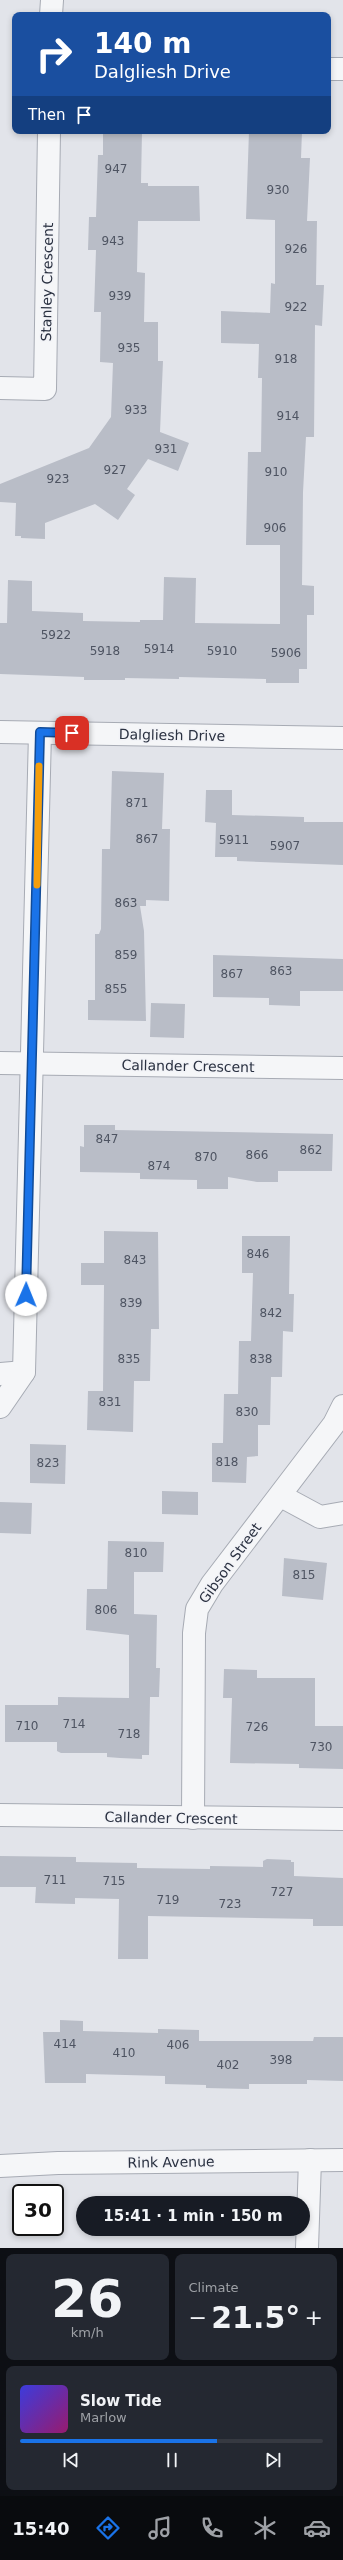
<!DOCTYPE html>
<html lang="en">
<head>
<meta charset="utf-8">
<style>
  :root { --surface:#171b24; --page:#242831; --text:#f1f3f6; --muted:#9ea1a6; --line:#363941; --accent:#1a73e8 }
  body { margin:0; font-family:"DejaVu Sans",sans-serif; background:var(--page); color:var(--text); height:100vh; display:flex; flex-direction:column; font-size:15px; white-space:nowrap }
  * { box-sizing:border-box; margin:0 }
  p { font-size:13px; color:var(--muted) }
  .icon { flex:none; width:22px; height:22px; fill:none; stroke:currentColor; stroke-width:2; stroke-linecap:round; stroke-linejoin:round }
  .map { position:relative; height:2248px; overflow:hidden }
  .sheet { display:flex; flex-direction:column; gap:6px; padding:6px; background:#0d0f14; flex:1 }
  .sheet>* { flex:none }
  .top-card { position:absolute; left:12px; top:12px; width:319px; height:122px; border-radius:8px; box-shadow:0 2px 6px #0003; background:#1a4fa0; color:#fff; overflow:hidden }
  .speed { position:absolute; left:12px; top:2184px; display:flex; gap:8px; font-size:20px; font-weight:700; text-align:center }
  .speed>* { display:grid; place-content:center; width:52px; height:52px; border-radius:50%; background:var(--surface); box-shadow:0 2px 6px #0003; line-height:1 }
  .speed .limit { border:2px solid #111; border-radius:6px; background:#fff; color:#111 }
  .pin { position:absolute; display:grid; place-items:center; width:34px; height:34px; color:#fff; margin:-17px; border-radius:8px; box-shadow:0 2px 6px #0006 }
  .me { position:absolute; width:44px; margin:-22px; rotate:1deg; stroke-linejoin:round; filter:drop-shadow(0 0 3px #0008) }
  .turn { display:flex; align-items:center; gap:14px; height:84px; padding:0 16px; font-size:18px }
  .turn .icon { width:52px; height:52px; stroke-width:2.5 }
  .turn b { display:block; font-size:28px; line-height:34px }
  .then { display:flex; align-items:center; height:38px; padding:0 16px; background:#0003; gap:8px; font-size:15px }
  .big { font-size:30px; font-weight:600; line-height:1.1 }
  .sheet .tile { flex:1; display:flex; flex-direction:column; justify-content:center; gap:6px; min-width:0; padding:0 14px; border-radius:8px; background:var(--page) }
  .sheet .dial { align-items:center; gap:0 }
  .dial b { font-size:52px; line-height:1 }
  .song { display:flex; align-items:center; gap:12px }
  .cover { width:48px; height:48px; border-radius:6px; background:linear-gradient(135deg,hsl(240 70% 55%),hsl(320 70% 35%)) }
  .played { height:4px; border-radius:2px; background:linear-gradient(90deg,var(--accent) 65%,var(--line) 65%) }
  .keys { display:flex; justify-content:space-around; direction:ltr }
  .heat { display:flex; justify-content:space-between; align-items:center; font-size:22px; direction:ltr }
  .sheet .tiles { flex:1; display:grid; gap:6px; grid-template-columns:1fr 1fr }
  .tile:last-child { grid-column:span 2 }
  .trip { position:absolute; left:76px; top:2196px; width:234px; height:40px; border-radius:20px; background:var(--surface); box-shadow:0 2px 6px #0003; font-weight:600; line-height:40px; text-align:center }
  .dock { display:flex; height:64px; justify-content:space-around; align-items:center; background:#090b0e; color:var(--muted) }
  .dock .icon { width:28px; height:28px }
  .dock .current { color:var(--accent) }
  .dock b { font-size:18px; color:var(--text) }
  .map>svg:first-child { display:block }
</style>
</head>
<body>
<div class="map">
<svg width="343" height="2248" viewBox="0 0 343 2248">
  <rect width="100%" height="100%" fill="#e2e4ea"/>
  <g fill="#b9bdc7">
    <polygon points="103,131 142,131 141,183 148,183 148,186 199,186 200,221 138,221 137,272 145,273 144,322 158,322 158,361 163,361 160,432 189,443 178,471 148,459 127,489 135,495 118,520 95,504 45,523 45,539 21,538 21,536 15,536 16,503 0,502 0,484 89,448 111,417 113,363 100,362 101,312 94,312 96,250 88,250 89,217 96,217 98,155 103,155"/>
    <polygon points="249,131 302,131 301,158 310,158 307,221 317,221 316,285 324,285 322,326 315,325 314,437 306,437 303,492 302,585 314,586 314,615 307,615 307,669 299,669 299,683 266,683 266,679 179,677 179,679 125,678 125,680 84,680 84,677 0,674 0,623 7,623 8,580 32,581 32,611 83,613 83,621 140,622 140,620 163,620 164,577 196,578 195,623 280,624 280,545 246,545 248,452 261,452 262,378 258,378 259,344 221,343 221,311 270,313 271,283 275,284 275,220 246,219"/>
    <polygon points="112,771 164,773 162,829 170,829 169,901 146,900 146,906 140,906 144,931 146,1021 88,1020 88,1000 95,1000 95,934 99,934 101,929 102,849 110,849"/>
    <polygon points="206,790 232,790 232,815 304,817 304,822 343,822 343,865 237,861 237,857 215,857 216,823 205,822"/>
    <polygon points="213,955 343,959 343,991 300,991 300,1006 269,1005 269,998 213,997"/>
    <polygon points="151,1003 185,1004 184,1038 150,1037"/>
    <polygon points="84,1125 115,1125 115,1130 333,1134 332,1171 278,1171 278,1182 257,1182 228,1177 228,1189 197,1189 197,1180 140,1179 140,1173 80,1172 80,1146 84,1147"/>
    <polygon points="104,1231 158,1232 159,1329 151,1329 150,1381 134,1381 133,1432 87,1430 88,1391 103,1391 104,1285 81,1285 81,1263 104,1263"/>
    <polygon points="242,1236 290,1236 289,1294 294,1294 293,1332 283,1331 282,1377 271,1377 270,1425 258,1425 258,1456 247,1457 246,1483 212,1482 212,1443 223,1443 224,1394 238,1394 239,1341 251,1341 253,1273 242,1273"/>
    <polygon points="30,1444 66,1445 65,1484 30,1483"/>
    <polygon points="162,1491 198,1492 198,1515 162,1514"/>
    <polygon points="0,1502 32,1503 31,1534 0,1533"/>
    <polygon points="108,1541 164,1542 163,1572 134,1572 134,1614 157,1615 156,1668 160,1668 159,1697 150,1697 149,1755 142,1755 142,1759 120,1758 107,1757 107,1753 61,1753 57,1751 57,1742 5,1742 5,1705 58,1705 58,1697 129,1698 129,1635 86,1630 87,1589 107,1589"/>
    <polygon points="284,1558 327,1563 323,1600 282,1596"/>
    <polygon points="224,1669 257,1670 257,1678 315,1678 315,1726 343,1726 343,1769 299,1768 299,1764 230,1763 232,1698 223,1698"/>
    <polygon points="0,1856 76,1857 76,1862 137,1863 137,1868 210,1869 210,1866 263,1867 263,1861 267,1859 291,1860 291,1862 294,1862 294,1876 343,1878 343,1926 313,1926 313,1919 148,1916 148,1959 118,1959 119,1899 75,1898 75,1904 35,1903 36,1887 0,1887"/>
    <polygon points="60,2020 83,2021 83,2031 158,2033 158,2029 199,2030 199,2041 313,2041 314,2037 343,2037 343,2081 307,2080 307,2084 249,2084 249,2089 206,2088 206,2085 165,2084 165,2076 86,2074 86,2083 45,2083 43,2032 60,2032"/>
  </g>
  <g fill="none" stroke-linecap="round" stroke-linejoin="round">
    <defs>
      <g id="minor">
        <polyline points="51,15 52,0"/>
        <polyline points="328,69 343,69"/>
        <polyline points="0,388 45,389 49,131"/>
        <polyline points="0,732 343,738"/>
        <polyline points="0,1063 343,1068"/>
        <polyline points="0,1374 24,1372"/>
        <polyline points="0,1407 24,1372 40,733"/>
        <polyline points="281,1496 320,1517 343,1513"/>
        <polyline points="0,1815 343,1819"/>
        <polyline points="193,1818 194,1633 197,1609 212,1584 334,1424 343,1406"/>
        <polyline points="0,2166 58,2163 343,2160"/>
        <polyline points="307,2248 310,2160"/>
      </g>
    </defs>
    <use href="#minor" stroke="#a7abb4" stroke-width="24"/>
    <use href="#minor" stroke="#f5f6f8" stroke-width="22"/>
  </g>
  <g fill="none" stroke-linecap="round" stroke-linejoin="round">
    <defs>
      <polyline id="route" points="26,1295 40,732 72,733"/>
    </defs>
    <use href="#route" stroke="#114b97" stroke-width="10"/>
    <use href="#route" stroke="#1a73e8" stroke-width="7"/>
    <polyline stroke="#f59e0b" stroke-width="7" points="37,885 39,766"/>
  </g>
  <g text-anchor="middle" stroke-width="3" stroke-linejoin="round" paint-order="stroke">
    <g font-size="12" fill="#4e5462">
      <text x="116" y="173">947</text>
      <text x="278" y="194">930</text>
      <text x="113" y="245">943</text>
      <text x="296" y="253">926</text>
      <text x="120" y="300">939</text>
      <text x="296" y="311">922</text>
      <text x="129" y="352">935</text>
      <text x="286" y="363">918</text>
      <text x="136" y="414">933</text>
      <text x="288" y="420">914</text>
      <text x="166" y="453">931</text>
      <text x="115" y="474">927</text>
      <text x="276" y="476">910</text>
      <text x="58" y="483">923</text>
      <text x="275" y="532">906</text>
      <text x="56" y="639">5922</text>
      <text x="159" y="653">5914</text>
      <text x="105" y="655">5918</text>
      <text x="222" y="655">5910</text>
      <text x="286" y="657">5906</text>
      <text x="137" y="807">871</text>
      <text x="147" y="843">867</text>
      <text x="234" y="844">5911</text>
      <text x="285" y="850">5907</text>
      <text x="126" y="907">863</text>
      <text x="126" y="959">859</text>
      <text x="281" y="975">863</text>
      <text x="232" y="978">867</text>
      <text x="116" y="993">855</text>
      <text x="107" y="1143">847</text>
      <text x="311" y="1154">862</text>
      <text x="257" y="1159">866</text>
      <text x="206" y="1161">870</text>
      <text x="159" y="1170">874</text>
      <text x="258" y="1258">846</text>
      <text x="135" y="1264">843</text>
      <text x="131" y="1307">839</text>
      <text x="271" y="1317">842</text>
      <text x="129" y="1363">835</text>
      <text x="261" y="1363">838</text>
      <text x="110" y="1406">831</text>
      <text x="247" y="1416">830</text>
      <text x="227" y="1466">818</text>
      <text x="48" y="1467">823</text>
      <text x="136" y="1557">810</text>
      <text x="304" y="1579">815</text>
      <text x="106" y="1614">806</text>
      <text x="74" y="1728">714</text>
      <text x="27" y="1730">710</text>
      <text x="257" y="1731">726</text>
      <text x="129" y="1738">718</text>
      <text x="321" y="1751">730</text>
      <text x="55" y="1884">711</text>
      <text x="114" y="1885">715</text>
      <text x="282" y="1896">727</text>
      <text x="168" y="1904">719</text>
      <text x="230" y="1908">723</text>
      <text x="65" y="2048">414</text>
      <text x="178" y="2049">406</text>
      <text x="124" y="2057">410</text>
      <text x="281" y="2064">398</text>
      <text x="228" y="2069">402</text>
    </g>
    <g font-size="14" fill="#2a3141" stroke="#f2f3f7">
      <text transform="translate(47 282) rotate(-89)" y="5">Stanley Crescent</text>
      <text transform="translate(172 735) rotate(1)" y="5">Dalgliesh Drive</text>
      <text transform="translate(188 1066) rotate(1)" y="5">Callander Crescent</text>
      <text transform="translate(230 1563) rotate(-54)" y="5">Gibson Street</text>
      <text transform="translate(171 1818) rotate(1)" y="5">Callander Crescent</text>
      <text transform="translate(171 2162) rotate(-1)" y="5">Rink Avenue</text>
    </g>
  </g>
</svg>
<div class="speed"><div class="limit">30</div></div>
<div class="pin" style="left:72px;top:733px;background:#d93025"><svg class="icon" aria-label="arrive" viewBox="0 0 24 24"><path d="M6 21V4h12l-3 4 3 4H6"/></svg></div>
<svg class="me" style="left:26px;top:1295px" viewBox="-20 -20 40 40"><circle r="19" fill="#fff"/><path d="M0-13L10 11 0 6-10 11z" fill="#1a73e8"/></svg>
<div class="trip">15:41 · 1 min · 150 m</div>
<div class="top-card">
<div class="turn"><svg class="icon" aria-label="right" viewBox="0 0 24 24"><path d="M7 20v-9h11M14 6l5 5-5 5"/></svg><div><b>140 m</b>Dalgliesh Drive</div></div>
<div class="then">Then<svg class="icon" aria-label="arrive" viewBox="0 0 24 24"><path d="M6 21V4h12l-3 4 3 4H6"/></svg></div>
</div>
</div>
<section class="sheet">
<div class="tiles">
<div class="tile dial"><b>26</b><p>km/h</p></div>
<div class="tile"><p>Climate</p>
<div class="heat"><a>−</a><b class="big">21.5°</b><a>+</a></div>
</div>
<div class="tile">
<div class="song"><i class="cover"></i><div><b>Slow Tide</b><p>Marlow</p></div></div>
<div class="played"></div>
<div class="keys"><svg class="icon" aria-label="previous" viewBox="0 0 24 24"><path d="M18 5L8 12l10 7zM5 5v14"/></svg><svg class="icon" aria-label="pause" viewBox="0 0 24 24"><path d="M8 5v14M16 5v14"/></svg><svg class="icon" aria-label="next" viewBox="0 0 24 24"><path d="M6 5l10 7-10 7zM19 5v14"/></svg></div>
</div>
</div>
</section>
<nav class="dock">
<b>15:40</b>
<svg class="icon current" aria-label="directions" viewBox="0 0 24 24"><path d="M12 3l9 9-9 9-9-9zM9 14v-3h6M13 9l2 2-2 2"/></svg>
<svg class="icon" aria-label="music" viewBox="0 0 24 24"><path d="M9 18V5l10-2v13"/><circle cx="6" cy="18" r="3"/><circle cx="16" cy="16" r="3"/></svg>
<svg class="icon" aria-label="phone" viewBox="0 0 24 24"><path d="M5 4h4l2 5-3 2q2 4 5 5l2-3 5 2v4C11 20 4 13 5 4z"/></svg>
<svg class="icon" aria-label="climate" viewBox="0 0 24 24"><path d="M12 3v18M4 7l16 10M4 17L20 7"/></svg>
<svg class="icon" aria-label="car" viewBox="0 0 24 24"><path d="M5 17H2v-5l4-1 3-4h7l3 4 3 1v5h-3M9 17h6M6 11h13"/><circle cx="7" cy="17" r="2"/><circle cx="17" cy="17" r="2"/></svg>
</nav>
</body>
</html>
